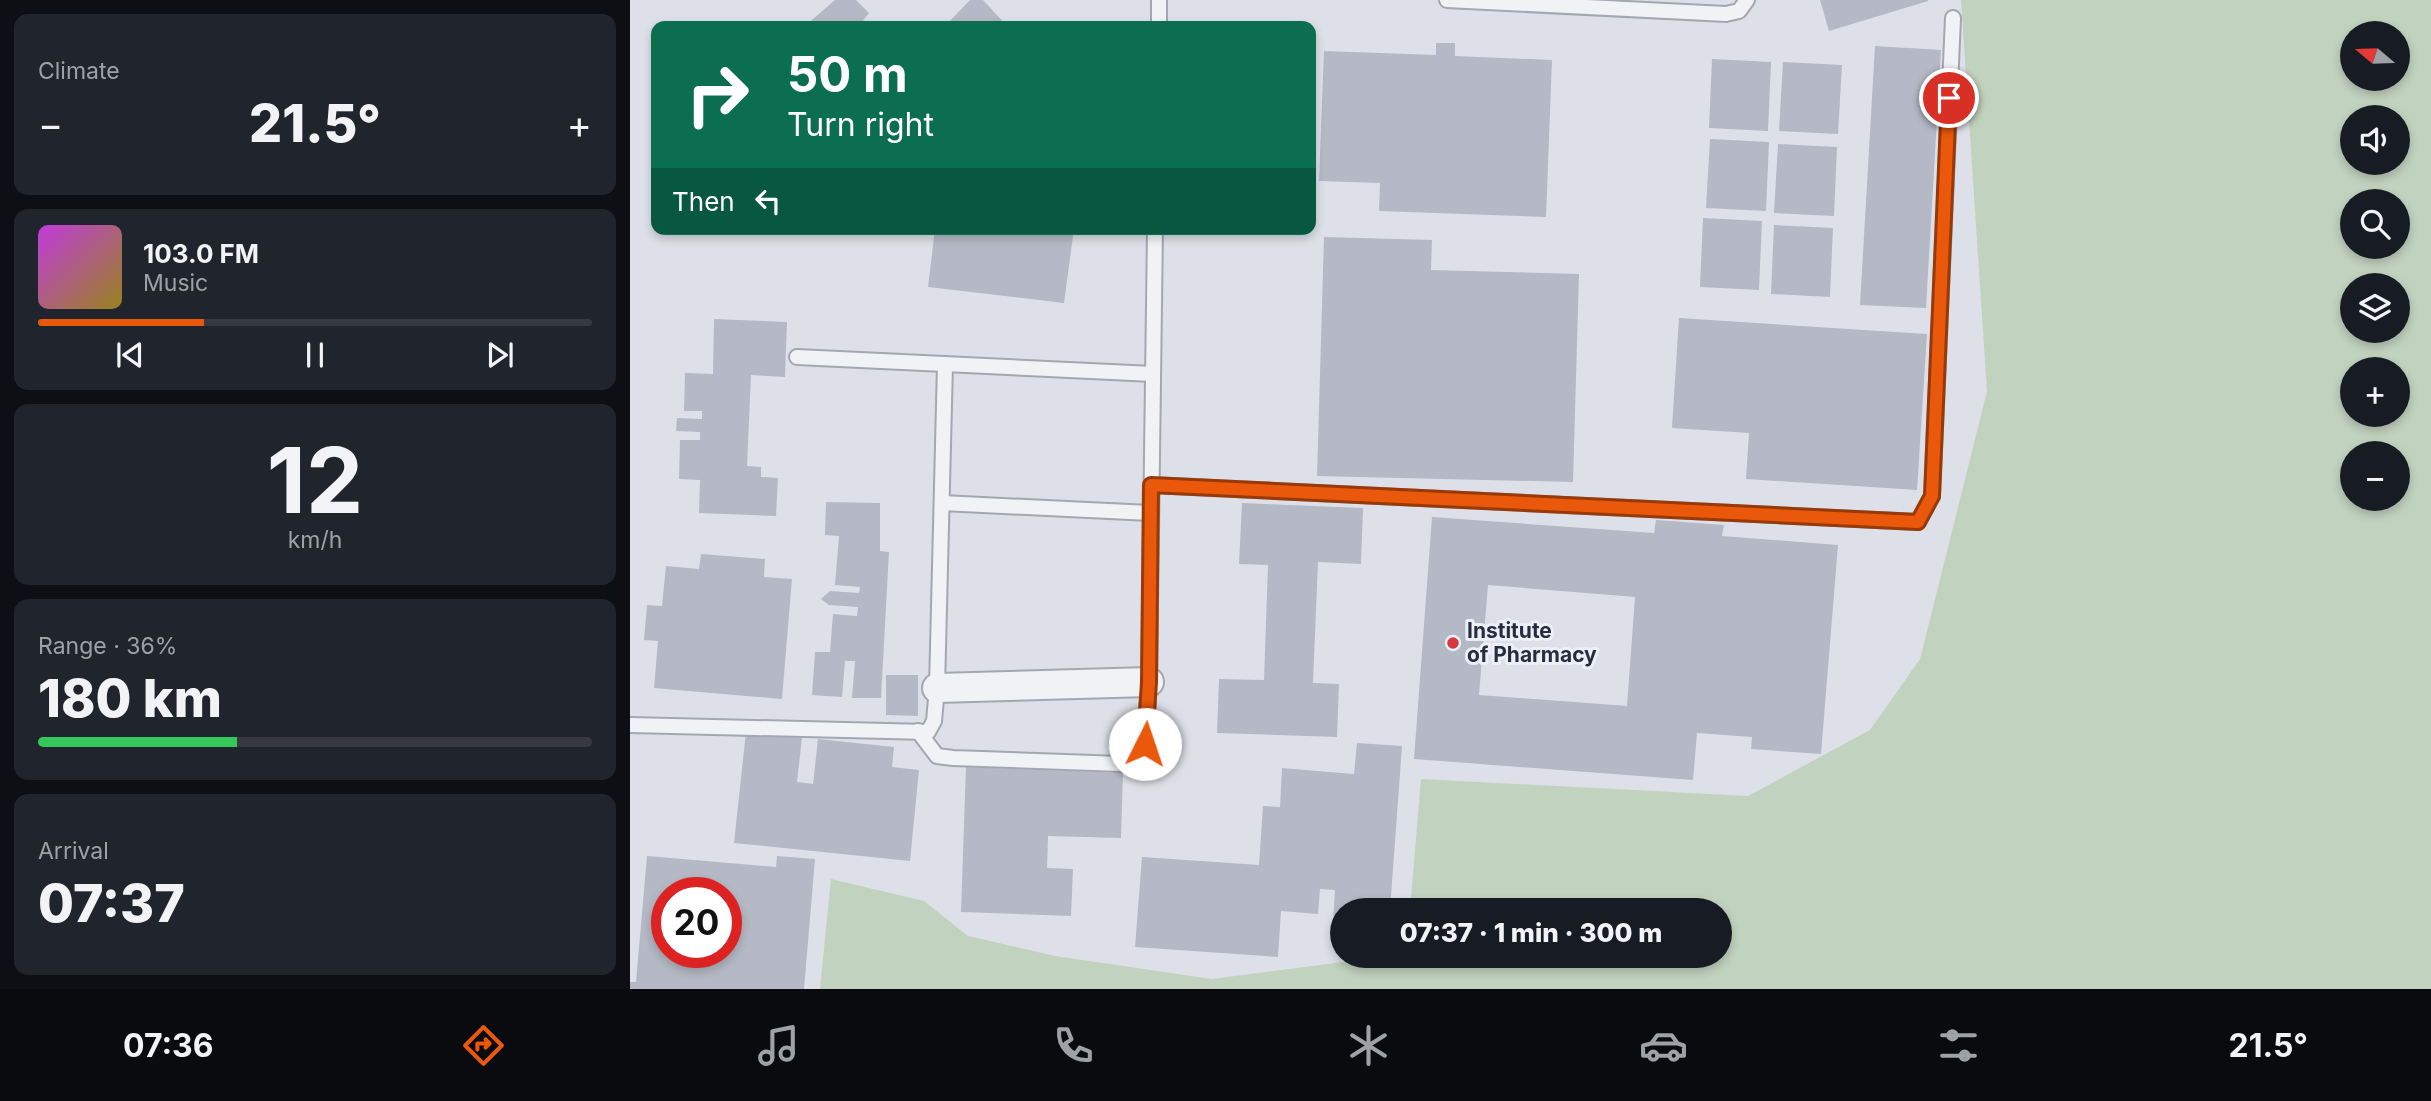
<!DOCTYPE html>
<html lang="en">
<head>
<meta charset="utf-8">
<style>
  :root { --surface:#171b24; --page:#20242c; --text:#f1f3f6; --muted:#9ea1a6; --line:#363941; --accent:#ea580c }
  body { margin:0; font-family:Inter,sans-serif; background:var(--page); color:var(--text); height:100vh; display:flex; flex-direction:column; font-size:26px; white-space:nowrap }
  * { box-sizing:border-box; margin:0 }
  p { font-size:23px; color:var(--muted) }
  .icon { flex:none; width:38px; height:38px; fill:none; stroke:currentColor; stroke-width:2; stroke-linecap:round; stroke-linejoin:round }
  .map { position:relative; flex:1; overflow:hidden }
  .sheet { display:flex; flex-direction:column; gap:14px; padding:14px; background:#0d0f14; width:630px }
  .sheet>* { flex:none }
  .top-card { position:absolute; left:21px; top:21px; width:665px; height:214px; border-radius:14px; box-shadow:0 4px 10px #0003; background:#0b6e4f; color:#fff; overflow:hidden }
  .needle { width:46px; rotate:289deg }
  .fabs { position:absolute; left:1710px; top:21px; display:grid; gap:14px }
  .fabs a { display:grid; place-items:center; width:70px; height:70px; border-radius:50%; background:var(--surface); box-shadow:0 4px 10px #0003; font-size:35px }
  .speed { position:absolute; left:21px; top:877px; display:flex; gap:14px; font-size:35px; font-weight:700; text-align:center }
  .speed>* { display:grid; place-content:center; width:91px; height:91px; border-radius:50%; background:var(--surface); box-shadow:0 4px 10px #0003; line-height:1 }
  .speed .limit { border:10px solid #d22; background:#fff; color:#111 }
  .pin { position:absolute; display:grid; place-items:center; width:60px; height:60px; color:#fff; margin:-30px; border:4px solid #fff; border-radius:50%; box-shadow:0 2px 7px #0007 }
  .me { position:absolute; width:77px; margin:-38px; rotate:4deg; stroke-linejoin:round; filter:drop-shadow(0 0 5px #0008) }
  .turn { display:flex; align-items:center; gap:24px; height:147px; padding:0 21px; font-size:32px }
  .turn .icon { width:91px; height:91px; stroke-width:2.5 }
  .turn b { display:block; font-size:49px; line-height:60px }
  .then { display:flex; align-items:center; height:66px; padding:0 21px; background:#0003; gap:14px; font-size:26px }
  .big { font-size:52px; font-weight:800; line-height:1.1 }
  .sheet .card { flex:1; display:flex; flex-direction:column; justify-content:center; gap:10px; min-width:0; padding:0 24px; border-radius:14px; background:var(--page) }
  .sheet .dial { align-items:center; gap:0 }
  .dial b { font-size:91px; line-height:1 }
  .song { display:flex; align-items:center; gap:21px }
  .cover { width:84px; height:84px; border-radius:10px; background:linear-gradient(135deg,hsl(290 70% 55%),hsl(50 70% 35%)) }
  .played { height:7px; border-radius:4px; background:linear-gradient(90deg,var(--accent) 30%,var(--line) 30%) }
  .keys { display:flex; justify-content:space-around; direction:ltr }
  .heat { display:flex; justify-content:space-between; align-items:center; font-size:38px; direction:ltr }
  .charge { height:10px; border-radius:5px; background:linear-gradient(90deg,#34c759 36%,var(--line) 0) }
  .trip { position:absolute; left:700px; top:898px; width:402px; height:70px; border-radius:35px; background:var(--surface); box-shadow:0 4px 10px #0003; font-weight:800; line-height:70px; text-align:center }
  .menu { display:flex; height:112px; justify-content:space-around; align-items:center; background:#090b0e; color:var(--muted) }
  .menu .icon { width:49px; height:49px }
  .menu .on { color:var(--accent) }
  .menu b { font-size:32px; color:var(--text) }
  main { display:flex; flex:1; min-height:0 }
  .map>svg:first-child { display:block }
</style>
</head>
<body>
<main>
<section class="sheet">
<div class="card"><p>Climate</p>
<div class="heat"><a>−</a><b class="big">21.5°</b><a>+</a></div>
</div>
<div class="card">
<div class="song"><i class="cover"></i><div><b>103.0 FM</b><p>Music</p></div></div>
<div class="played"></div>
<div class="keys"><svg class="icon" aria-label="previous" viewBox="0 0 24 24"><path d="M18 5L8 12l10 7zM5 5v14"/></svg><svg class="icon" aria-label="pause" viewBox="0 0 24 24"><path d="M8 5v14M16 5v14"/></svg><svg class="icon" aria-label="next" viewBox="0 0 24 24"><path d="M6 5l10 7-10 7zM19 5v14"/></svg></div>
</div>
<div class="card dial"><b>12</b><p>km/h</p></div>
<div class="card"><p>Range · 36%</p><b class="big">180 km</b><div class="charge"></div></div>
<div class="card"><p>Arrival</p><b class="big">07:37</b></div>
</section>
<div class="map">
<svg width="1801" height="989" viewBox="0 0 1801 989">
  <rect width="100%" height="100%" fill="#dde0e8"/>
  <path fill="#c1d2be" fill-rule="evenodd" d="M1331 0H1801V989H190L201 879 294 901 338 936 425 956 582 979 759 956H1090V910H780L791 779 1118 796 1240 730 1290 659 1357 391ZM1722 33H1768V79H1722ZM1768 117V163H1722V117ZM1768 201V247H1722V201ZM1722 285H1768V331H1722ZM1722 369H1768V415H1722ZM1722 453H1768V499H1722Z"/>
  <g fill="#b4b9c5" fill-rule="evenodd">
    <polygon points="205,0 226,0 239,13 229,26 175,26"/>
    <polygon points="340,0 353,0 377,26 322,26 318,23"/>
    <polygon points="1190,0 1298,0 1298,1 1199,31"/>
    <polygon points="806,43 825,43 825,56 922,60 916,217 749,211 750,183 689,181 694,51 806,55"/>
    <polygon points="1245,46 1311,50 1296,308 1230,305"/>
    <polygon points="1082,59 1141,62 1138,131 1079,128"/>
    <polygon points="1153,62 1212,65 1208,134 1149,131"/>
    <polygon points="1080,139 1139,142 1136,211 1076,208"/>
    <polygon points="1148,144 1207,147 1204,216 1144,213"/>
    <polygon points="1073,218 1132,221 1129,290 1070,287"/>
    <polygon points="1144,225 1203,228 1200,297 1141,294"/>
    <polygon points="305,229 444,229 434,303 298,287"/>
    <polygon points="694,237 802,240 801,270 949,274 943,482 687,476"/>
    <polygon points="1049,318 1297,334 1287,490 1116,479 1119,433 1042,428"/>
    <polygon points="84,319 157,322 155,377 121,375 117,466 131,467 131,477 148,478 146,516 69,513 70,480 49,479 50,440 70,440 70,432 46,431 47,418 72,419 72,411 54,411 55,373 83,374"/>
    <polygon points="196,502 250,503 250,551 259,552 251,698 222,698 225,661 215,661 212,697 182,695 185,652 200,652 203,614 227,616 228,607 199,605 191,599 200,591 229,593 230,587 205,585 209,536 195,535"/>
    <polygon points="612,503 733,508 731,564 688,562 683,683 709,684 707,737 587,733 589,679 634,680 638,565 609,564"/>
    <path d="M802 517 1024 533 1026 520 1094 525 1092 536 1208 545 1191 754 1121 749 1122 737 1067 733 1063 780 784 759ZM858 585 1005 597 997 706 849 695Z"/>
    <polygon points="71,554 135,559 134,577 162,579 152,699 24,688 28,641 14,640 17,605 32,606 36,566 69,569"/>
    <polygon points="256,675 288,675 288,716 256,715"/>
    <polygon points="116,732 172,738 167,782 183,784 188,739 264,747 262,767 289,770 280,861 104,843"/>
    <polygon points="727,743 772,746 760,910 712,910 712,939 702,938 705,890 690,889 688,914 651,911 648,957 505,947 512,857 629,865 633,806 650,807 652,768 724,774"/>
    <polygon points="336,767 493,773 491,838 418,836 417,868 443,869 441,916 331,912"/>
    <path d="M17 856 146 867 147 856 185 859 174 989H0V982H6ZM37 892H96V952H37Z"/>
  </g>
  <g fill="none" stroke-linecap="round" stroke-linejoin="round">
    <defs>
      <g id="lane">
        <polyline points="817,0 1096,14 1109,11 1117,0"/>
        <polyline points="529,26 529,0"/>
        <polyline points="167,357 523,374"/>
        <polyline points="521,485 1288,522 1302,496 1323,18"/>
        <polyline points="312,503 520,513"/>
        <polyline points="0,725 298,732 304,721 307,688 315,364"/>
        <polyline points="288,731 307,756 323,758 491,764 504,761 515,744 519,682 525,229"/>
      </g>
      <polyline id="street" points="307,688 519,682"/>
    </defs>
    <use href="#lane" stroke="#a2a7b2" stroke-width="18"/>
    <use href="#street" stroke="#a2a7b2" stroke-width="32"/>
    <use href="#lane" stroke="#f0f2f6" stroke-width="14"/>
    <use href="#street" stroke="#f0f2f6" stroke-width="28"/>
  </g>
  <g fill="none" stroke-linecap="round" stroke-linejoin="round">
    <defs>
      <polyline id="route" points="515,744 519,682 521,485 1288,522 1302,496 1319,98"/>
    </defs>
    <use href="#route" stroke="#983908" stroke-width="18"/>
    <use href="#route" stroke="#ea580c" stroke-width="12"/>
  </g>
  <circle fill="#d63942" stroke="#edeff6" stroke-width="2.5" cx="823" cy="643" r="7"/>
  <g text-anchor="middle" stroke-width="6" stroke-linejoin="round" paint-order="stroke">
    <g font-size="21" font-weight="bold" fill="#262d3f" stroke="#edeff6" text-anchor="start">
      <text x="837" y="638">Institute<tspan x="837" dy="24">of Pharmacy</tspan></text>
    </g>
  </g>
</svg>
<div class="fabs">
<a><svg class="needle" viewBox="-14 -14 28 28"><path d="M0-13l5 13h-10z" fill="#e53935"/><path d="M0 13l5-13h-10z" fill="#9ea1a6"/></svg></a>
<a><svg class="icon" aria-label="sound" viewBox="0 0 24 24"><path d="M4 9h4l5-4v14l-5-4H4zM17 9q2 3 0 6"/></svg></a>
<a><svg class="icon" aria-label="search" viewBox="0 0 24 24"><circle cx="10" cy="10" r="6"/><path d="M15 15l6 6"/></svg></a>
<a><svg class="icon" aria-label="layers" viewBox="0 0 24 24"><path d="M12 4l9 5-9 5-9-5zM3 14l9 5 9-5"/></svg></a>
<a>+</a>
<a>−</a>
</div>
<div class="speed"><div class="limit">20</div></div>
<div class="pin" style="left:1319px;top:98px;background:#d93025"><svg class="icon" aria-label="arrive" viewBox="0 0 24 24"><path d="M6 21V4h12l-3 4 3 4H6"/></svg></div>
<svg class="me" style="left:515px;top:744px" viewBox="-20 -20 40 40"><circle r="19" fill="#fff"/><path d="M0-13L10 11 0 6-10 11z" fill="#ea580c"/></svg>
<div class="trip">07:37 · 1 min · 300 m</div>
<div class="top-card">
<div class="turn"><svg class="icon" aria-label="right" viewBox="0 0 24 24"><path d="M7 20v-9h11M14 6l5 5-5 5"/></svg><div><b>50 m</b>Turn right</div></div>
<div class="then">Then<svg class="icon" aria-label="left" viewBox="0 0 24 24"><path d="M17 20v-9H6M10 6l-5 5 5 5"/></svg></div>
</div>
</div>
</main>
<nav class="menu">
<b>07:36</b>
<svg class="icon on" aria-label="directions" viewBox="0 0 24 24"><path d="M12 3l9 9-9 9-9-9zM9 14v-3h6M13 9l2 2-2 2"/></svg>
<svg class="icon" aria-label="music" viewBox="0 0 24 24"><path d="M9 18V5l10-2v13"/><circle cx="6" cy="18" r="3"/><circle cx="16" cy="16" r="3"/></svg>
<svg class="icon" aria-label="phone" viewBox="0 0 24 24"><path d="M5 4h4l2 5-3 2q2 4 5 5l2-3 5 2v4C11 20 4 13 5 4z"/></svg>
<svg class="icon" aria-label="climate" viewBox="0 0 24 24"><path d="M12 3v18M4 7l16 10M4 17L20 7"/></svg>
<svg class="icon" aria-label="car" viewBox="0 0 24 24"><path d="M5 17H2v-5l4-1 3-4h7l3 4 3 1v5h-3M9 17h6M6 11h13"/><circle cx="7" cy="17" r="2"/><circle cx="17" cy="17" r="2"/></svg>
<svg class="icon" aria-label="filters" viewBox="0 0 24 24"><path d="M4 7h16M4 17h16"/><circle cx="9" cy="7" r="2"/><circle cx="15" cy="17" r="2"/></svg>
<b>21.5°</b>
</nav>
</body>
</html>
